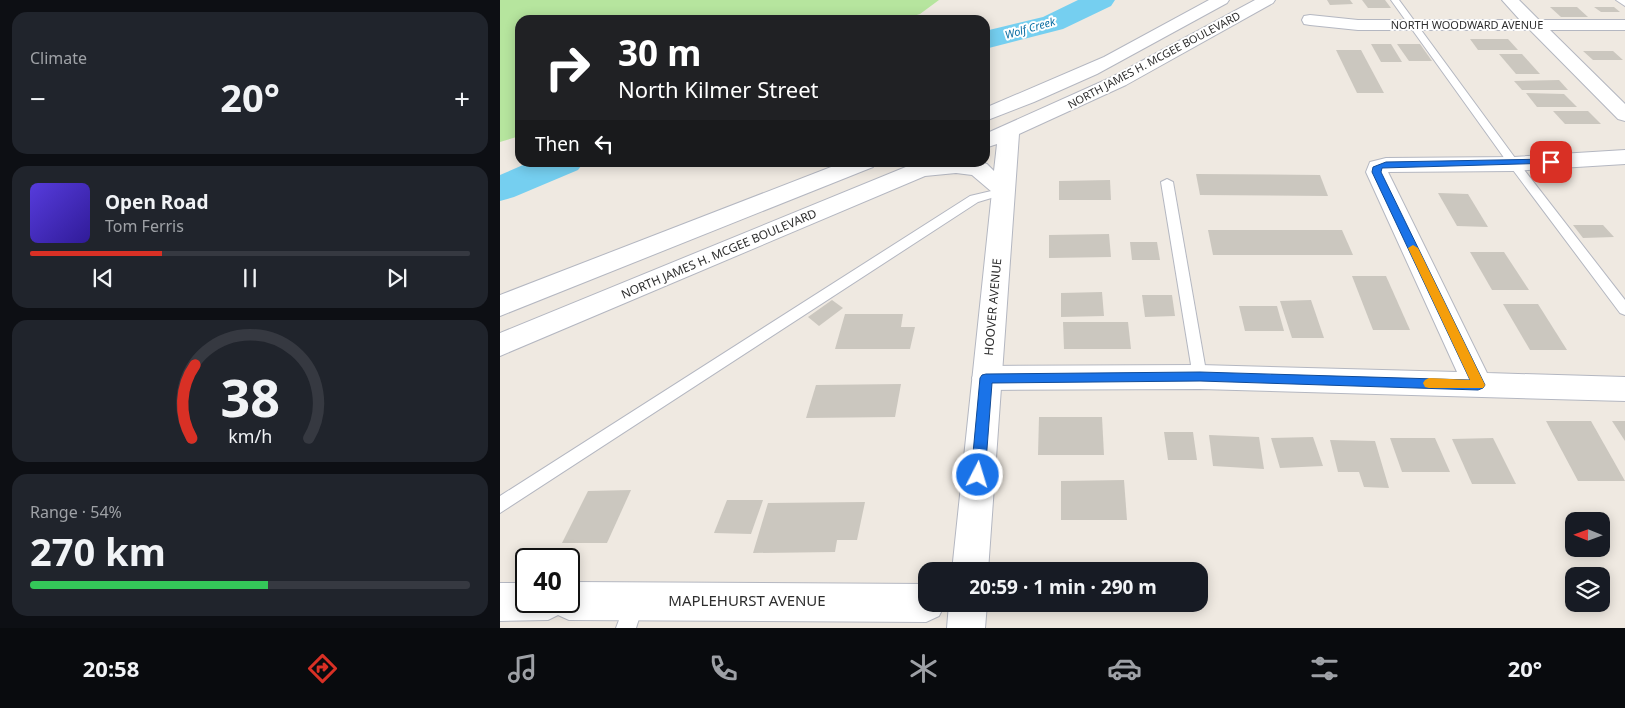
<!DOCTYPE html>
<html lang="en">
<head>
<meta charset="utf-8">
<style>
  :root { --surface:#171b24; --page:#20242c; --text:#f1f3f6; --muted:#9ea1a6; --line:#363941; --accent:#d93025 }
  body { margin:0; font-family:"Noto Sans",sans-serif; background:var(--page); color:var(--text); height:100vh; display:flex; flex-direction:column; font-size:19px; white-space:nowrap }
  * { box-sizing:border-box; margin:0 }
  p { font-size:16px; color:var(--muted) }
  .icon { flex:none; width:28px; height:28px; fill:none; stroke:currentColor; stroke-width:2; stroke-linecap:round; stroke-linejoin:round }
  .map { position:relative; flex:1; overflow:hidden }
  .panel { display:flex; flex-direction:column; gap:12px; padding:12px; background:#0d0f14; width:500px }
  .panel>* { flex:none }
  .guide { position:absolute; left:15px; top:15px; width:475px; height:152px; border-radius:15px; box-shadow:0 2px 12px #0003; background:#202124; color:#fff; overflow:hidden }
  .needle { width:32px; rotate:271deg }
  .fabs { position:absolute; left:1065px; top:512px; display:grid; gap:10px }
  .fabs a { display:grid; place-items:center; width:45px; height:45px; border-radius:10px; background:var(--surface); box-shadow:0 2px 12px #0003; font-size:25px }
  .speed { position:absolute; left:15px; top:548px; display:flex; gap:10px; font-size:25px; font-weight:700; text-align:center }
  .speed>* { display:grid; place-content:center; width:65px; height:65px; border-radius:50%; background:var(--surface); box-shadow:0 2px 12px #0003; line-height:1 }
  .speed .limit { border:2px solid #111; border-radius:8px; background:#fff; color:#111 }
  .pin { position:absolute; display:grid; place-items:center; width:42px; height:42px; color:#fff; margin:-21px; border-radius:10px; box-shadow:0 2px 8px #0006 }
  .me { position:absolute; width:55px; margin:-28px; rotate:5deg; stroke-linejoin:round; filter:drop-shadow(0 0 4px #0008) }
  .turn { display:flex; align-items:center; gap:18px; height:105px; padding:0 20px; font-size:22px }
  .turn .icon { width:65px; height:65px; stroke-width:2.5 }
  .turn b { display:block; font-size:35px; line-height:42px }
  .then { display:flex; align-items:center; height:48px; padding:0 20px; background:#0003; gap:10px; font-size:19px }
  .big { font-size:38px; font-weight:700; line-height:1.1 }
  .panel .tile { flex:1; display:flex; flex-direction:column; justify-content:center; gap:8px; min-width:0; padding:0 18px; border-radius:15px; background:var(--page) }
  .panel .dial { align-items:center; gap:0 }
  .dial svg { height:130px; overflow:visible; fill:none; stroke:var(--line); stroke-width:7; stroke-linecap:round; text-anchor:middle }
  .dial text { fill:var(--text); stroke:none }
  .song { display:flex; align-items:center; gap:15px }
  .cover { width:60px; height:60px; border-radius:8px; background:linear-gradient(135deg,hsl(250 70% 55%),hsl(250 70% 35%)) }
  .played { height:5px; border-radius:2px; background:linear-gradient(90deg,var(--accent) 30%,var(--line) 30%) }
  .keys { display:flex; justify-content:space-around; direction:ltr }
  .heat { display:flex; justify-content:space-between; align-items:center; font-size:28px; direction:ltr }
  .charge { height:8px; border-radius:4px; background:linear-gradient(90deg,#34c759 54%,var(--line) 0) }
  .trip { position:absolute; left:418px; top:562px; width:290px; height:50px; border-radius:15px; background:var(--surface); box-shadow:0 2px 12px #0003; font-weight:700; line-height:50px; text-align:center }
  .menu { display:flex; height:80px; justify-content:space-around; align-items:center; background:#090b0e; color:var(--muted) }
  .menu .icon { width:35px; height:35px }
  .menu .active { color:var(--accent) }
  .menu b { font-size:22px; color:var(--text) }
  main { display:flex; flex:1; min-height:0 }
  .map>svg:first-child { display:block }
</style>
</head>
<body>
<main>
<section class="panel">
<div class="tile"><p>Climate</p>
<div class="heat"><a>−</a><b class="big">20°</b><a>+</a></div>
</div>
<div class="tile">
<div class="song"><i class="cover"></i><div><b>Open Road</b><p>Tom Ferris</p></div></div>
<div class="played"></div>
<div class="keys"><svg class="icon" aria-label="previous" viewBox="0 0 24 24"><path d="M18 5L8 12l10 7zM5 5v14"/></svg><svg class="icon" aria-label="pause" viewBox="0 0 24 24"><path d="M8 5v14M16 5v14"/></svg><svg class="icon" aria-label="next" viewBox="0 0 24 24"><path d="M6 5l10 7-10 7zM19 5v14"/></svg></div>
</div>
<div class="tile dial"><svg viewBox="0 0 100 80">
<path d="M14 69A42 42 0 1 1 86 69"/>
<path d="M14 69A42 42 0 0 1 16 24" stroke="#d93025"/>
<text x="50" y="56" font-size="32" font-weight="700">38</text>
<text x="50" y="72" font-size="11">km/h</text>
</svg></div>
<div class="tile"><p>Range · 54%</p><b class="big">270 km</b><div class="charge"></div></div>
</section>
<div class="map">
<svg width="1125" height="628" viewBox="0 0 1125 628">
  <rect width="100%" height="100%" fill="#efe9e1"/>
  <polygon fill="#b6e59e" points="0,0 439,0 420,14 401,20 20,20 20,136 0,142"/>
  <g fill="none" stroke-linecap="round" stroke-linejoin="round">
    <g fill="#75cff0" fill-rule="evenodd">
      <polygon points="578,0 615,0 611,6 563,29 485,49 485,31 543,17"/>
      <polygon points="30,162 84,162 78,170 14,197 0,201 0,175"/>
    </g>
  </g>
  <g fill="#cbc7bf">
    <polygon points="827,0 850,0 853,4 830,5"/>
    <polygon points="862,0 885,0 891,8 868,8"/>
    <polygon points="1050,7 1077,7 1088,17 1061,17"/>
    <polygon points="1094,7 1114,7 1120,12 1101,12"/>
    <polygon points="970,39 1008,39 1018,50 978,50"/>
    <polygon points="871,44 891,44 902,62 881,62"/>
    <polygon points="897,44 920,44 932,61 909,61"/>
    <polygon points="836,50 861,50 884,93 857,93"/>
    <polygon points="1083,51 1113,51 1123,60 1093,60"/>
    <polygon points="999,54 1022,54 1040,74 1016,74"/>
    <polygon points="1059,80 1068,90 1022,90 1014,81"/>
    <polygon points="1026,93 1064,94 1077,107 1037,107"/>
    <polygon points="1053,111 1088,111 1101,124 1065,124"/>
    <polygon points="696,174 820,175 828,196 700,195"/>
    <polygon points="610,180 611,200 559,200 559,181"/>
    <polygon points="938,193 968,194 988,227 957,226"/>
    <polygon points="1073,225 1103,225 1114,237 1083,238"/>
    <polygon points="708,230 842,230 853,255 713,255"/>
    <polygon points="609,234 611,257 549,258 549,235"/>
    <polygon points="630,242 657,242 660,260 632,260"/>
    <polygon points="970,252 1004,252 1029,290 992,290"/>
    <polygon points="852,276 886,276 910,330 873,330"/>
    <polygon points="602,292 604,316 561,317 561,293"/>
    <polygon points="642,295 672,295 675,316 645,317"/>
    <polygon points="332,300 343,308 319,326 308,317"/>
    <polygon points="811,300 824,338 792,338 780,301"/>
    <polygon points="1003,304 1038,304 1067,350 1030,350"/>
    <polygon points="739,306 777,306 784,331 745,331"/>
    <polygon points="345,314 403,314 401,327 415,327 410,349 335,349"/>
    <polygon points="563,322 628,322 631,349 564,349"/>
    <polygon points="401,384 395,417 306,418 316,385"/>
    <polygon points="539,417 602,417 604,455 538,455"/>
    <polygon points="1046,421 1091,421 1125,481 1078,481"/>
    <polygon points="1112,421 1125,421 1125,441"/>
    <polygon points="664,432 693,432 697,460 668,460"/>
    <polygon points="709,435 759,437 764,469 713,466"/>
    <polygon points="813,437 823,466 780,468 771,438"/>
    <polygon points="890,438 935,438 950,472 902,472"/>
    <polygon points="993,438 1016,484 972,484 952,439"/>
    <polygon points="830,440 875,441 889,488 864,487 859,472 838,472"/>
    <polygon points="624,480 627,520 561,520 561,481"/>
    <polygon points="131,490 107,543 62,543 88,491"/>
    <polygon points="227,500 263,500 251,534 214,533"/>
    <polygon points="365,502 357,540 337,540 335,552 253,553 268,503"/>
  </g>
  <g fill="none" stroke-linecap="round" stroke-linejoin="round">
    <defs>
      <g id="lane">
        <polygon points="891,0 899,0 1018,162 1125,300 1125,315 1120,313 1010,166"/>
        <polygon points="1116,0 1125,0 1125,6"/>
        <polygon points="667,179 673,182 707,377 705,381 700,383 695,381 693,377 661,182"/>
        <polygon points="504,188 508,189 510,191 508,193 478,202 0,513 0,496 470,196"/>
        <polygon points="135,594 142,596 144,603 136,628 116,628 128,596"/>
      </g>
      <g id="street">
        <polygon points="1002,0 1019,0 1039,20 1125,20 1125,30 1050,30 1125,104 1125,121 1118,119 1030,30 858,30 810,25 804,24 802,20 804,16 810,15 858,20 1020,20"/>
        <polygon points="1125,150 1125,164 1014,171 888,172 987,373 1125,377 1125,401 700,389 487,390 476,386 472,378 476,370 487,366 700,365 957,372 866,172 870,162 886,158 1014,157"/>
        <polygon points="69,582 426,584 426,604 445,604 439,616 426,622 69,620 58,615 48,620 0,621 0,583 26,583 26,601 69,601"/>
      </g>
      <g id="secondary">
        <polygon points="709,0 729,0 727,3 597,74 534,102 485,121 485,108 604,57"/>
        <polygon points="755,0 775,0 773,3 626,85 519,134 488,571 452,571 492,192 472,175 456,173 425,176 0,356 0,333 418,162 480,162 487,164 494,171 497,144 485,148 485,134 612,77"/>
        <polygon points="344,162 376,162 373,167 0,316 0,295"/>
        <polygon points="449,604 487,604 485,628 447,628"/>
      </g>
    </defs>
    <use href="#lane" stroke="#b4b7c1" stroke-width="2"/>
    <use href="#street" stroke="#b4b7c1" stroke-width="2"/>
    <use href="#secondary" stroke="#b4b7c1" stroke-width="2"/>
    <use href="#lane" fill="#fff" fill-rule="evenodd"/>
    <use href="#street" fill="#fff" fill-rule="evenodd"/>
    <use href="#secondary" fill="#fff" fill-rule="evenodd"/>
  </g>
  <polygon fill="#1a73e8" stroke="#114b97" points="1051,159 1055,162 1054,163 882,168 881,172 985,385 983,388 978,390 700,381 492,383 485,475 483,479 478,481 474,479 471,475 480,378 482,375 486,374 700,372 970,380 872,172 873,167 886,162"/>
  <polygon fill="#f59e0b" points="913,245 918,248 985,385 983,388 929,388 925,387 923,383 925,380 929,378 970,380 908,248"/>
  <g text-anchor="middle" stroke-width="4" stroke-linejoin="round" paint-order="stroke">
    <g font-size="11" fill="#2e2e2e" stroke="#fff">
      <text x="967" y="29">NORTH WOODWARD AVENUE</text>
      <text transform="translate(654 60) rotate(-28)" y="4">NORTH JAMES H. MCGEE BOULEVARD</text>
    </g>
    <g font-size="11" font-style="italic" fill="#0d6fa3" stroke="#fff">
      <text transform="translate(530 28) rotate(-16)" y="4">Wolf Creek</text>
    </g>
    <g font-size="12" fill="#2e2e2e" stroke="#fff">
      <text transform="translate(219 254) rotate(-23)" y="4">NORTH JAMES H. MCGEE BOULEVARD</text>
      <text transform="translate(493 307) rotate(-85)" y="4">HOOVER AVENUE</text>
    </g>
    <g font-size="15" fill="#2e2e2e" stroke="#fff">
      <text x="247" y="606">MAPLEHURST AVENUE</text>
    </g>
  </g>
</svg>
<div class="fabs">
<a><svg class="needle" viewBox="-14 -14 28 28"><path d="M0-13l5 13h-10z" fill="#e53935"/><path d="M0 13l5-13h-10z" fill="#9ea1a6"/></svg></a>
<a><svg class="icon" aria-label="layers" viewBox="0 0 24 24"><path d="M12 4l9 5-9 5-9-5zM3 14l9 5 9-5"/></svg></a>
</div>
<div class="speed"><div class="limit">40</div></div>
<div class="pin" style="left:1051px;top:162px;background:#d93025"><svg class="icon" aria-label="arrive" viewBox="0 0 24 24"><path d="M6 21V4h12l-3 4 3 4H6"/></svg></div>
<svg class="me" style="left:478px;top:475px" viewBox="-20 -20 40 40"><circle r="17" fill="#1a73e8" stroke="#fff" stroke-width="3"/><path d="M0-11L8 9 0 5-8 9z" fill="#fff"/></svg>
<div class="trip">20:59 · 1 min · 290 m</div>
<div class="guide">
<div class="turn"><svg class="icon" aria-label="right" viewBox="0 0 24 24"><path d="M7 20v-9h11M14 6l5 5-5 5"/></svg><div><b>30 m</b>North Kilmer Street</div></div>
<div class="then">Then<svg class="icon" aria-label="left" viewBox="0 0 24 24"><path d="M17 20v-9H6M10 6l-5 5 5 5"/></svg></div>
</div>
</div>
</main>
<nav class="menu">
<b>20:58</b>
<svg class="icon active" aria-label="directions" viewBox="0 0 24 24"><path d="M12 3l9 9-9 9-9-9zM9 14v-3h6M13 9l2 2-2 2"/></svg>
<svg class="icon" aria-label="music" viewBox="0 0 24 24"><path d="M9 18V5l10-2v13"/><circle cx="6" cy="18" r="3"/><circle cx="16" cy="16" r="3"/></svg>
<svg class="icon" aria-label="phone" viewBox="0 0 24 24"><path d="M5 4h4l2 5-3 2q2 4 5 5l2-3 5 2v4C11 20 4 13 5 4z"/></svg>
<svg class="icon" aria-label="climate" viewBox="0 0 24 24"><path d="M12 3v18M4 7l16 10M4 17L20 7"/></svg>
<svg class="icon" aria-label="car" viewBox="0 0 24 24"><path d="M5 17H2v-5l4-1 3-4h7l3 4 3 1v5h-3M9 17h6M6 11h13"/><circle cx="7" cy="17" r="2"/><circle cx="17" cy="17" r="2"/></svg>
<svg class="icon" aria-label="filters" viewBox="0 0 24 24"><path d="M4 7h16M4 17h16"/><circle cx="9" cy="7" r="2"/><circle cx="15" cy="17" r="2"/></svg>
<b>20°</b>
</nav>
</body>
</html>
